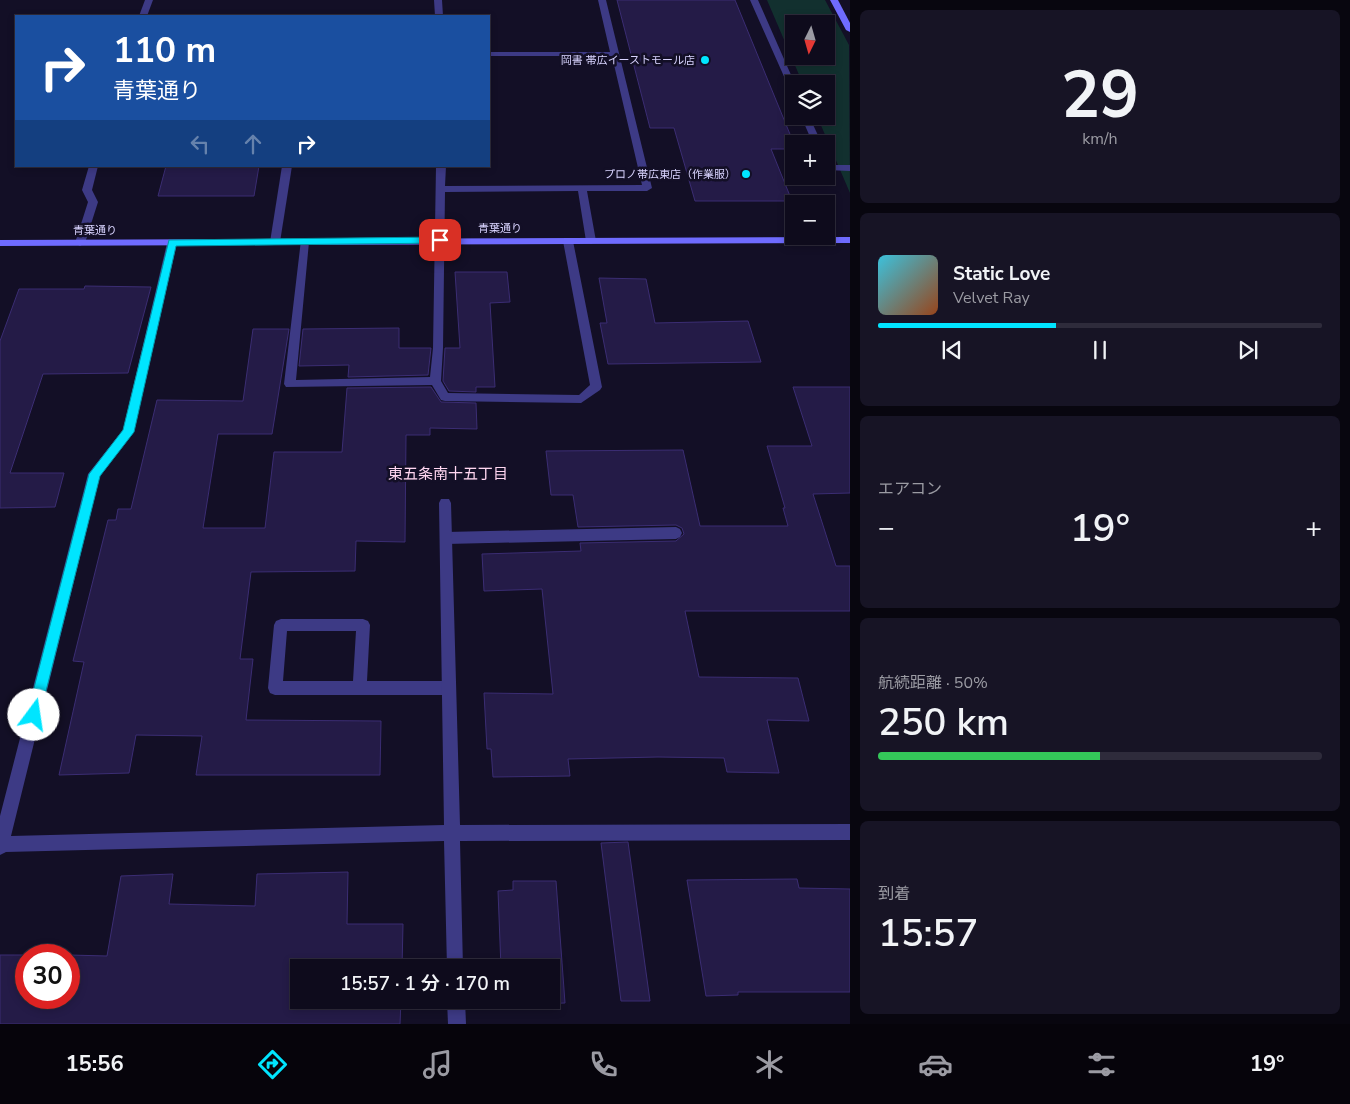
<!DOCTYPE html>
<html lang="ja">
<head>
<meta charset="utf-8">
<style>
  :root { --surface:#0e0b1c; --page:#171425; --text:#f1f3f6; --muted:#9b9ba3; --line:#2e2b3b; --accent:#00e5ff }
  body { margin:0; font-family:"Nunito Sans","Noto Sans JP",sans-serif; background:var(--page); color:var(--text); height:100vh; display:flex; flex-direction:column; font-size:19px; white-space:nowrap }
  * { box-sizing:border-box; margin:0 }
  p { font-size:16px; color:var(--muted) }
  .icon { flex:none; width:28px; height:28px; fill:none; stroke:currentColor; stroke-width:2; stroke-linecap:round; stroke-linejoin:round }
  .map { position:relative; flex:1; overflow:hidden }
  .side { display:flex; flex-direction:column; gap:10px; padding:10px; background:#08060f; width:500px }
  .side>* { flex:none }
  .banner { position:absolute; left:15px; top:15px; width:475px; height:152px; border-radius:0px; box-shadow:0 2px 8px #0003,0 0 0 1px var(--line); background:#1a4fa0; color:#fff; overflow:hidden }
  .needle { width:32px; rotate:185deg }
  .tools { position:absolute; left:785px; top:15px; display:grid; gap:10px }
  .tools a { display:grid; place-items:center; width:50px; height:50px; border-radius:0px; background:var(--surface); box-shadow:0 2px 8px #0003,0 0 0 1px var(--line); font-size:25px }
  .speed { position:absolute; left:15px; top:944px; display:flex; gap:10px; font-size:25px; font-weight:700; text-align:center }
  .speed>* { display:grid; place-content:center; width:65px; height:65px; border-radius:50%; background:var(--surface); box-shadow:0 2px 8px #0003,0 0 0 1px var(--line); line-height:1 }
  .speed .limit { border:8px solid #d22; background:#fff; color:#111 }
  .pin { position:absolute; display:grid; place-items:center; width:42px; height:42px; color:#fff; margin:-21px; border-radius:10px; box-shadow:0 2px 8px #0006 }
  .me { position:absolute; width:55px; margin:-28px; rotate:14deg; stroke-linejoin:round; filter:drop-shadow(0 0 4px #0008) }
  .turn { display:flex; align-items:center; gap:18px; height:105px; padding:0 15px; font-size:22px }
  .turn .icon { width:65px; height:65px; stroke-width:2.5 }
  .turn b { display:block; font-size:35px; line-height:42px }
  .lanes { display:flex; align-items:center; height:48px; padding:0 15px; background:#0003; justify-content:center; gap:25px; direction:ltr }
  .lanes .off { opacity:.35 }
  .big { font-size:38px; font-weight:600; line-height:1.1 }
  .side .widget { flex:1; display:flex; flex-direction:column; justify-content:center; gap:8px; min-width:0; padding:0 18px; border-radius:8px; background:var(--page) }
  .side .dial { align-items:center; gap:0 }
  .dial b { font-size:65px; line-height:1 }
  .song { display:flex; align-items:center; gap:15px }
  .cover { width:60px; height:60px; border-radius:8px; background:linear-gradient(135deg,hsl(190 70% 55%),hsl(20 70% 35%)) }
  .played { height:5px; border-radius:2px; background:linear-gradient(90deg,var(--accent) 40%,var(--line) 40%) }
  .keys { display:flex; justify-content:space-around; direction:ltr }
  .heat { display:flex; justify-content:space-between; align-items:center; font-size:28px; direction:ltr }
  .charge { height:8px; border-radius:4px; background:linear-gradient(90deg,#34c759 50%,var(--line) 0) }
  .trip { position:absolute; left:290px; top:959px; width:270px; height:50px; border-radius:0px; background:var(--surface); box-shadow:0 2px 8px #0003,0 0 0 1px var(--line); font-weight:600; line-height:50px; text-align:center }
  .menu { display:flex; height:80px; justify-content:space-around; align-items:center; background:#06040b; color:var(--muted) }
  .menu .icon { width:35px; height:35px }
  .menu .current { color:var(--accent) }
  .menu b { font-size:22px; color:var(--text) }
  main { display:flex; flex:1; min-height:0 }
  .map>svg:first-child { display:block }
</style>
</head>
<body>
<main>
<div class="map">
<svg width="850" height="1024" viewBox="0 0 850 1024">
  <rect width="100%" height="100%" fill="#130f26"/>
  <path fill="#12302f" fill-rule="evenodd" d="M767 0H825L849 45 850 193 817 116H826V84H803ZM794 24H826V56H794Z"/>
  <g fill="#241b47" stroke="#3b2d73">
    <polygon points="617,0 735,0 794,144 794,149 771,149 792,201 695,201 674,128 650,128"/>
    <polygon points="166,166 259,166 254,196 158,196"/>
    <polygon points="455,272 507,272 510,302 490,303 495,387 476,387 476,392 449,391 443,381 445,348 460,348"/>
    <polygon points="599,278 646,279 655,323 748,321 761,362 608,364 600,323 607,323"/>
    <polygon points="85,286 151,287 128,373 43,374 10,473 64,473 55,507 0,508 0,341 19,289 84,289"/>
    <polygon points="399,328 399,348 431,348 428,375 348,377 349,365 299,366 303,329"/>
    <polygon points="253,329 289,329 272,434 218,434 203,528 265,528 274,452 342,452 347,388 431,387 441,402 476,403 477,429 430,428 430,435 406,435 405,542 356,541 355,571 251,572 240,659 253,659 246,720 381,721 380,775 196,775 202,736 136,735 129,773 59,775 84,662 73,661 108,520 116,520 118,509 131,509 157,400 243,401"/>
    <polygon points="793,387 850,387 850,493 813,494 836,566 850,566 850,611 685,611 699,677 798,678 809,721 767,720 779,773 727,772 724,758 658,757 568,759 570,776 493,777 491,749 487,749 484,693 553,694 542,589 484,591 482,554 581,551 580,543 676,541 684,534 682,528 676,525 578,527 573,495 551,495 546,451 683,450 700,526 788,526 783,508 785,508 767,446 812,446"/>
    <polygon points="628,842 650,1001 621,1001 601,843"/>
    <polygon points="348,872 347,924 403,924 402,968 299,968 299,1000 401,1000 400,1024 0,1024 0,955 35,955 26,955 26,998 69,998 69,955 107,956 121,876 173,874 169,904 255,906 257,874"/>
    <polygon points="797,879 799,888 850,889 850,992 738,992 738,995 706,996 687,880"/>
    <polygon points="513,881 556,881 565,1003 536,1004 536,1000 551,1000 551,968 501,968 498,891 513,890"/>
  </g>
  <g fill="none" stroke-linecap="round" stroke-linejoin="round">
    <g fill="#3d3a85" fill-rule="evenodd">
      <polygon points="145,0 153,0 147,16 139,16"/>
      <polygon points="434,0 442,0 443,16 435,16"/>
      <polygon points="598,0 606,0 652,188 647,191 587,191 596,241 591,244 586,241 578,191 445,192 443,348 441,381 448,393 579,395 590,385 563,241 568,238 573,241 602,387 600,390 581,403 445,401 441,400 432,385 286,387 284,384 301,240 307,240 309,242 296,380 430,377 433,348 436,166 446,166 445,186 642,185 612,56 489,56 489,52 610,52"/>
      <polygon points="89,166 98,166 92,190 98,202 85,243 80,246 75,243 88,202 82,190"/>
      <polygon points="282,166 292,166 280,242 275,245 270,242"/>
      <polygon points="676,527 680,529 682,533 680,537 676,539 446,544 441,542 440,538 441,534 446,532"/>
      <path d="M281 619H363L368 621 370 625 367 681H449L454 683 456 688 454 693 449 695H275L270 693 268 688 274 625 276 621ZM287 631H356L353 681H283Z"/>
    </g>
    <g fill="#3d3a85" fill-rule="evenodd">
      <polygon points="750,0 758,0 795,84 794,84 794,92 790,90"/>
      <polygon points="801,116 809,116 822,144 813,144"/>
      <polygon points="826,160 831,165 850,165 850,171 826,170"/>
      <polygon points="172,240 177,243 134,432 100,476 11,836 444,825 439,503 441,499 449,499 451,503 460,825 850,824 850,840 460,841 463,968 447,968 444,841 6,852 0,855 0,816 88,474 123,430 167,243"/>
      <polygon points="447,1000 465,1000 466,1024 448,1024"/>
    </g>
    <g fill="#6f6bff" fill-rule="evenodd">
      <polygon points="830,0 838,0 850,23 850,32 846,30"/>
      <polygon points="850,237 850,243 0,246 0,240"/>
    </g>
  </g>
  <polygon fill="#00e5ff" stroke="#0095a6" points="440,237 444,238 444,243 176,246 134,432 100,476 40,715 38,719 34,721 29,719 27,715 89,474 123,430 169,240"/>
  <g fill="#00e5ff" stroke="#130f26" stroke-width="2">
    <circle cx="705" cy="60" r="5"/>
    <circle cx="746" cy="174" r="5"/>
  </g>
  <g text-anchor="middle" stroke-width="5" stroke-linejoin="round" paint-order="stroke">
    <g font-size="11" fill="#d9d4ff" stroke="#130f26" text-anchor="end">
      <text x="695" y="64">岡書 帯広イーストモール店</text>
      <text x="736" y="178">プロノ帯広東店（作業服）</text>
    </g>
    <g font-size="11" fill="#d9d4ff" stroke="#130f26">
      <text x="500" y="232">青葉通り</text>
      <text x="95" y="234">青葉通り</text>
    </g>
    <g font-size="15" fill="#ffd6f0" stroke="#130f26">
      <text x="448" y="479">東五条南十五丁目</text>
    </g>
  </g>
</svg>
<div class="tools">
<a><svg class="needle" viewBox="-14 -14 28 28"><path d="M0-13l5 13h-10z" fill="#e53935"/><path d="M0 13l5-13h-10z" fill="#9b9ba3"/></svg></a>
<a><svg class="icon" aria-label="layers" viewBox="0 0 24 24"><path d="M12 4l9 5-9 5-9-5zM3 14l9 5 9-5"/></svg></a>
<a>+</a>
<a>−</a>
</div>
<div class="speed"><div class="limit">30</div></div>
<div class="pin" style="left:440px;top:240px;background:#d93025"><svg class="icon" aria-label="arrive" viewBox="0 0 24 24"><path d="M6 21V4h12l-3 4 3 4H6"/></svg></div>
<svg class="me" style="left:34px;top:715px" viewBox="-20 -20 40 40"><circle r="19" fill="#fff"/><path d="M0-13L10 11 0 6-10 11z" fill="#00e5ff"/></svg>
<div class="trip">15:57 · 1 分 · 170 m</div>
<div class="banner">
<div class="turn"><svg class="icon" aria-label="right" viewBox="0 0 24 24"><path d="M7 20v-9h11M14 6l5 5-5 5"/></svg><div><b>110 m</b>青葉通り</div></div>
<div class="lanes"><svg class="icon off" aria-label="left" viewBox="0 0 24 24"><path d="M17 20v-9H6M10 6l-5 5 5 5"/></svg><svg class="icon off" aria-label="ahead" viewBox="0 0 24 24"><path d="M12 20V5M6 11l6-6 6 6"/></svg><svg class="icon" aria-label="right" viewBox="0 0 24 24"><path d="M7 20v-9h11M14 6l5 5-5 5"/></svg></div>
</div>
</div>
<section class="side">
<div class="widget dial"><b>29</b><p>km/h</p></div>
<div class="widget">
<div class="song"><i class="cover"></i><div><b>Static Love</b><p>Velvet Ray</p></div></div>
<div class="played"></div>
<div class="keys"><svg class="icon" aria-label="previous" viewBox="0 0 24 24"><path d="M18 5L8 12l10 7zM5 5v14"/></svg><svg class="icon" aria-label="pause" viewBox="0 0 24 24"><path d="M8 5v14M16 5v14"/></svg><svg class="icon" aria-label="next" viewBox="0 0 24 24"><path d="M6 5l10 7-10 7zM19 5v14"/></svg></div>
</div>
<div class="widget"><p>エアコン</p>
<div class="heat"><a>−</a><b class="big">19°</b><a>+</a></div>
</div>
<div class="widget"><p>航続距離 · 50%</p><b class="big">250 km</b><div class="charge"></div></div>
<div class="widget"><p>到着</p><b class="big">15:57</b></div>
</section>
</main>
<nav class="menu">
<b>15:56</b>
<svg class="icon current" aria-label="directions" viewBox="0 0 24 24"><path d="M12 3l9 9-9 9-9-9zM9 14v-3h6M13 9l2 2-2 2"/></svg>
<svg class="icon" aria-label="music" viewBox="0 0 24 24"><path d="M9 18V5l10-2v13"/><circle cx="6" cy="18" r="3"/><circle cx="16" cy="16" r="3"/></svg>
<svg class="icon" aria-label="phone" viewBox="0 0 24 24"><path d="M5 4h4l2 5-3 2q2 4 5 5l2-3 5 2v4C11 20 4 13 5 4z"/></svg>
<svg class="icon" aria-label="climate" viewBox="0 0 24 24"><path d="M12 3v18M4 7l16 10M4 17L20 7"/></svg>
<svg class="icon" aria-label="car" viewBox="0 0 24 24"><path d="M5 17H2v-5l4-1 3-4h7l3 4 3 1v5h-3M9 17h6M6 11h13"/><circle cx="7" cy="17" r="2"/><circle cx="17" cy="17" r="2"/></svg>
<svg class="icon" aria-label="filters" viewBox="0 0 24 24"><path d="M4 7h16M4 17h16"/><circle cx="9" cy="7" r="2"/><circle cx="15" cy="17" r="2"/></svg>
<b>19°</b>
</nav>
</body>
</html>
